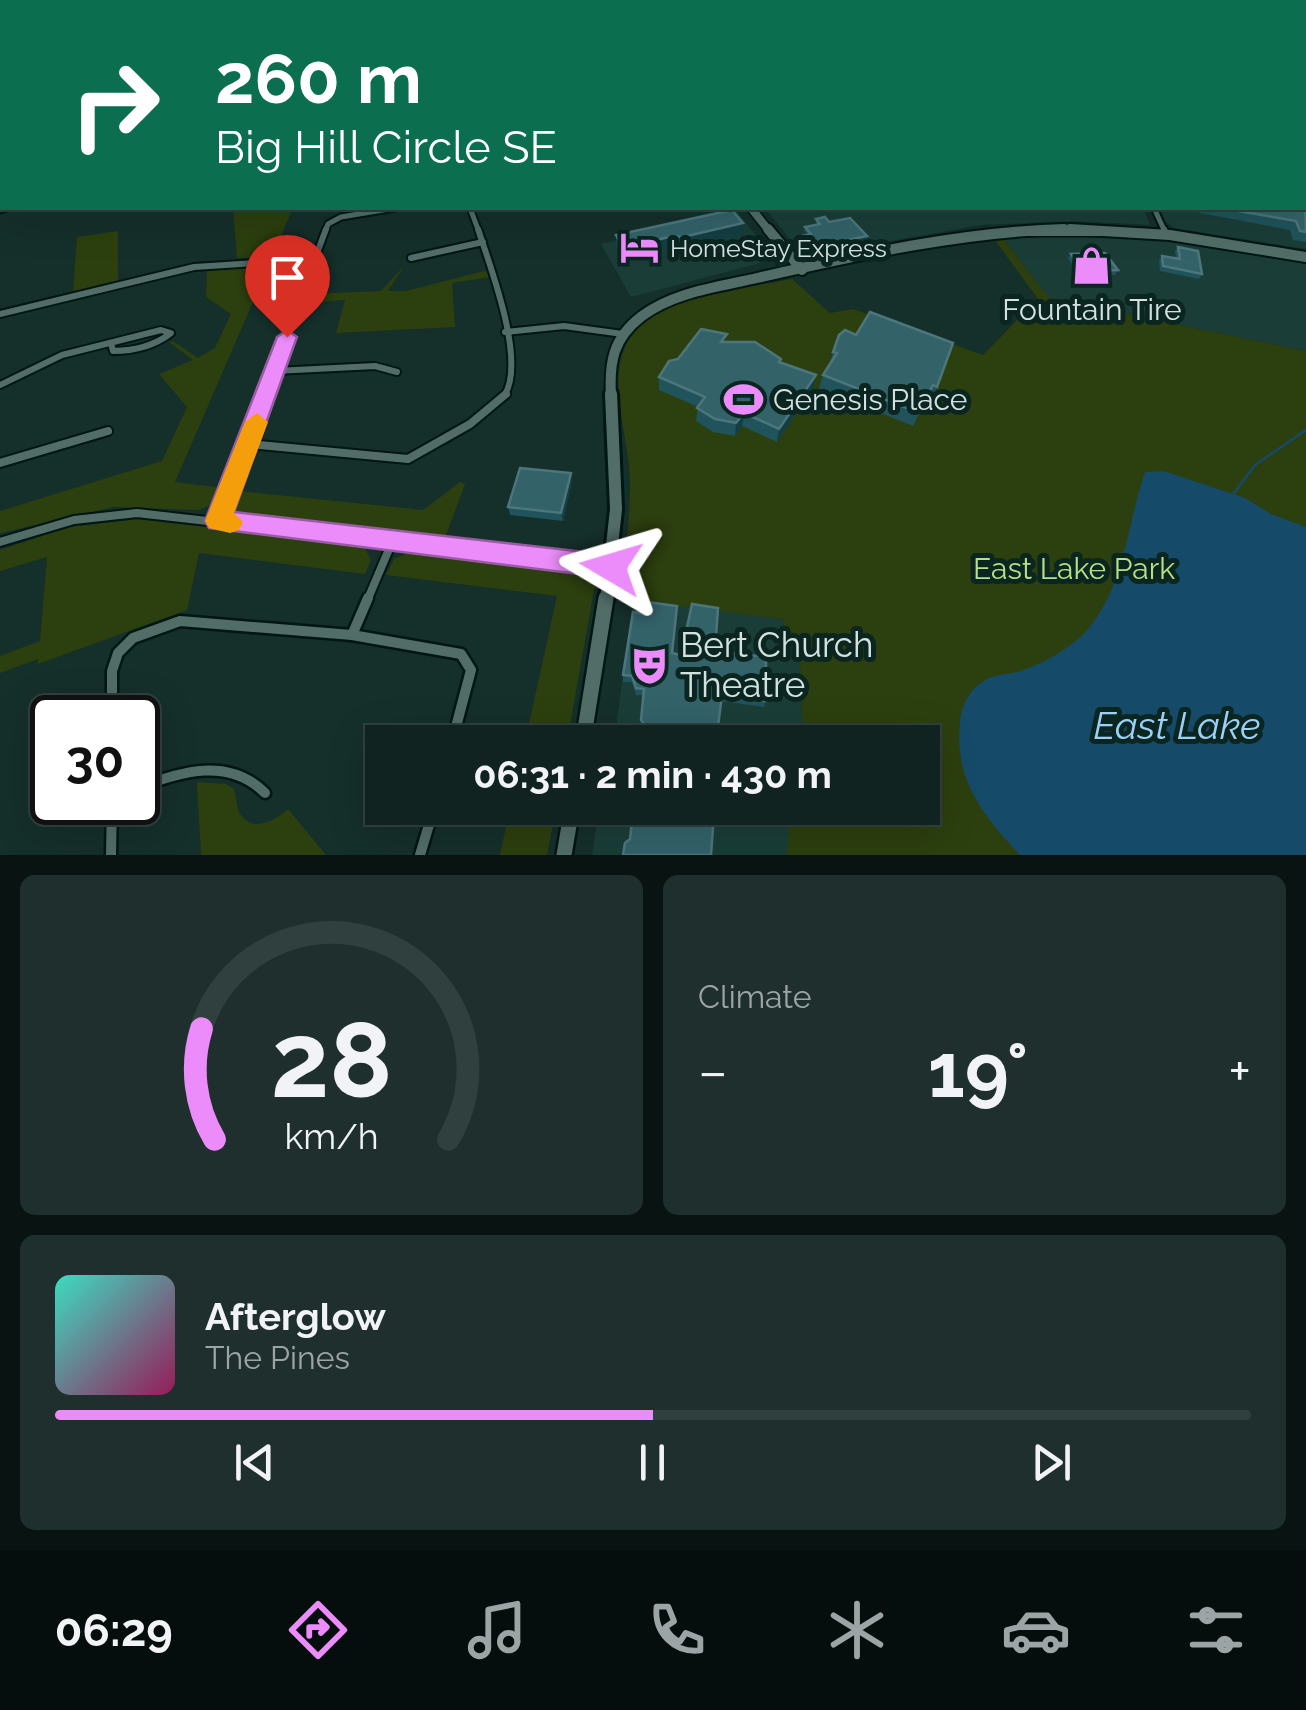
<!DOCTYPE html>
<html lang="en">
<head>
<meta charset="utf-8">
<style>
  :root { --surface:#102320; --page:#1e2f2d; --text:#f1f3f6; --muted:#9ca4a5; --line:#30403e; --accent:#ec8cfb }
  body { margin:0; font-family:Raleway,sans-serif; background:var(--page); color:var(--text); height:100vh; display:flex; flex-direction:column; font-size:38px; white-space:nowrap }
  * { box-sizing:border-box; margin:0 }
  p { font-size:32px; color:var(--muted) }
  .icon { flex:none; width:55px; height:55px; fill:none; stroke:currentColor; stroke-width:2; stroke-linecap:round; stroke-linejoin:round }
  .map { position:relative; height:855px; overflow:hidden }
  .sheet { display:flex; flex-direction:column; gap:20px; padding:20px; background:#091312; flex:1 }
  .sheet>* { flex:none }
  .banner { position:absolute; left:0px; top:0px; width:1308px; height:210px; box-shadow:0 10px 40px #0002,0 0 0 2px var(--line); background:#0b6e4f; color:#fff; overflow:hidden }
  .speed { position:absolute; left:30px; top:695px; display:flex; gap:20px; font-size:50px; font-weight:700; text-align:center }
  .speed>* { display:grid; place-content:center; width:130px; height:130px; border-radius:50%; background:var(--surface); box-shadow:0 10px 40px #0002,0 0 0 2px var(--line); line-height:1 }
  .speed .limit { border:5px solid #111; border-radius:15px; background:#fff; color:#111 }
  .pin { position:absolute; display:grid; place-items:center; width:85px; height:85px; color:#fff; margin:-102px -42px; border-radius:50% 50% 50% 0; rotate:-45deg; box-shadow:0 0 10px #0007 }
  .pin .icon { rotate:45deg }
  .me { position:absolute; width:110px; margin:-55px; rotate:277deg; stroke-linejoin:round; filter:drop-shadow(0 0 8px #0008) }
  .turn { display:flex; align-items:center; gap:35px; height:210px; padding:0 50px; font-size:45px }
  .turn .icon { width:130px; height:130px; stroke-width:2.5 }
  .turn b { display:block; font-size:70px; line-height:85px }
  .big { font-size:75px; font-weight:700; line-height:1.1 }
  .sheet .widget { flex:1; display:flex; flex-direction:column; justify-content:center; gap:15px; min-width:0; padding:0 35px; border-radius:15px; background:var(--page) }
  .sheet .dial { align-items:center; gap:0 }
  .dial svg { height:260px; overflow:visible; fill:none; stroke:var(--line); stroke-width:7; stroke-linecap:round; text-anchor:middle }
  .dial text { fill:var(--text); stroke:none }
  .song { display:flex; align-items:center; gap:30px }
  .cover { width:120px; height:120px; border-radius:15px; background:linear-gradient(135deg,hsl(170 70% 55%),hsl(330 70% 35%)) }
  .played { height:10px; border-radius:5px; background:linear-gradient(90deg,var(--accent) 50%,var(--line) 50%) }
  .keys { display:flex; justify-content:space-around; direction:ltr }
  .heat { display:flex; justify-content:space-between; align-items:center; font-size:55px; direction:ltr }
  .sheet .tiles { flex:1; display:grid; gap:20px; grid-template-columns:1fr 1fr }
  .widget:last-child { grid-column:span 2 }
  .trip { position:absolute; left:365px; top:725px; width:575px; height:100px; border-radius:0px; background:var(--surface); box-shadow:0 10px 40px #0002,0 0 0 2px var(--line); font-weight:700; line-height:100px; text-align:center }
  .tabs { display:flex; height:160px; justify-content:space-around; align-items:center; background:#060e0d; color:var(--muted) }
  .tabs .icon { width:70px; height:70px }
  .tabs .selected { color:var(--accent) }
  .tabs b { font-size:45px; color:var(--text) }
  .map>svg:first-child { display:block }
</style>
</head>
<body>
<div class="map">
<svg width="1306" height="855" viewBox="0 0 1306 855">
  <rect width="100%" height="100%" fill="#152f2b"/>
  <g fill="#1a3d38">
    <polygon points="1306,181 1306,249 1174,228 1165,221 1159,208 1305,208"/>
    <polygon points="765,208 1143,208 1150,225 1075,221 981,225 811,255 799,251"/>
    <polygon points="738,213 775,259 631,297 601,244"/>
    <polygon points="1081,234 1194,242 1306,261 1306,351 1049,298 1003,238"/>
    <polygon points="633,600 783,619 784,638 799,640 803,742 614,742"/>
    <polygon points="599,808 789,808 788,855 592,855"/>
  </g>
  <g fill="#2c3f0e">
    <polygon points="233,208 293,208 272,257 237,258"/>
    <polygon points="118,231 118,281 73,292 77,237"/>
    <path d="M1003 238 1049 298 1306 351V855H787L789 808H922V742H803L799 640 784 638 783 619 619 599C625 560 630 523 630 484 631 439 601 372 634 333 669 292 743 289 792 279L830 313 853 309 983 355 1038 299 994 239Z"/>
    <polygon points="269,265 175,482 224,488 215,503 199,510 114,507 0,533 0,511 162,461 187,407 159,374 193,360 169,342 173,341 198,358 215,348 231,314 206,297 207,268"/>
    <polygon points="404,266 388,291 406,291 488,270 490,277 452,283 455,327 336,333 345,300 306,303 309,294 381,291"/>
    <polygon points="460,482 465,484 445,538 241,514 233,509 239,491 423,510"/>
    <polygon points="139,519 357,544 364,546 371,560 365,574 199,553 187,610 38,664 38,659 0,673 0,656 40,641 47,557 0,571 0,550 69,527"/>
    <polygon points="413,551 587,572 595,585 567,742 525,742 557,596 386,575 394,559"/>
    <path d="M197 782 226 784 234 789C237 798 236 809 241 815 253 833 276 820 288 809L326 855H201Z"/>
    <polygon points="510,808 556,808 547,855 500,855"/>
  </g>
  <path fill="#154a69" d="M1164 471 1245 498 1271 514 1306 527V855H1020C982 814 954 780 960 722 962 704 970 688 987 679 995 675 1007 674 1017 672 1041 665 1072 648 1088 629 1125 585 1127 524 1145 472Z"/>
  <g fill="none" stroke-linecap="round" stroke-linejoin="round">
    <polyline stroke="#154a69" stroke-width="2.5" points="1234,493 1255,465 1306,430"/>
    <defs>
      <g id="street-far3">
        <polyline points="470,208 479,232"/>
        <polyline points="1154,208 1165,232"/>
        <polyline points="325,232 328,224 341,217 395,208"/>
      </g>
      <g id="street-far2">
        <path d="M478 229C490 266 527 362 504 396"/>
        <polyline points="1164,229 1166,234"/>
        <polyline points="411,258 483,242"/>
        <polyline points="0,314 194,267 315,259"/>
        <polyline points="505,332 564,326 623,334"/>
        <polyline points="275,371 375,366 397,372"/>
        <path d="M0 385 62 355 161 330 171 333C154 346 134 351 113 351L111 343"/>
        <polyline points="264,396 326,229"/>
      </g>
      <g id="street-far1">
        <polyline points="248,444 408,459 470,424 506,394"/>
        <polyline points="0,463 108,431"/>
        <polyline points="218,521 265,394"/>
        <polyline points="0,542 74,520 137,513 611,567"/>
        <polyline points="367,601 392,542"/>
      </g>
      <g id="street">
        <polyline points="352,635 368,598"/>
        <polyline points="112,718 112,671 118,653 133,638 180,621 352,635 461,654 471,670 452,742"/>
        <path d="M138 788C181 771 229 757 265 793"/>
        <polyline points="111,855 112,802"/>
        <polyline points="420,855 434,808"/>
      </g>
      <g id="secondary-far3">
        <polyline points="751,208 770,232"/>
        <polyline points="1014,232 1131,232"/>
      </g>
      <g id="secondary-far2">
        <polyline points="768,229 802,270"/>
        <polyline points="1070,229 1170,235 1306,257"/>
        <path d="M611 396C609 362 613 338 642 316 674 292 718 287 757 278 858 255 960 232 1064 229"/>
      </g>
      <polyline id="secondary-far1" points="606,601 616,509 611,394"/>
      <g id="secondary">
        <polyline points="583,742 606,598"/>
        <polyline points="564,855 572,808"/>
      </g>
      <g id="highway">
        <rect x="0" y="188" width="2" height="6"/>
        <polygon points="2,205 2,208 14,208 0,212 0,206"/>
      </g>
    </defs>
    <use href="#street-far3" stroke="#001613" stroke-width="9"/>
    <use href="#street-far2" stroke="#001613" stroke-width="10"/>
    <use href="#street-far1" stroke="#001613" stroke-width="12"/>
    <use href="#street" stroke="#001613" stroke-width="15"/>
    <use href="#secondary-far3" stroke="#001613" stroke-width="11"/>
    <use href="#secondary-far2" stroke="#001613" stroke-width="14"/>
    <use href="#secondary-far1" stroke="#001613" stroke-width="18"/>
    <use href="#secondary" stroke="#001613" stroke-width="20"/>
    <use href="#highway" stroke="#001613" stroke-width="5"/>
    <use href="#street-far3" stroke="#526d68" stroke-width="5"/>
    <use href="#street-far2" stroke="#526d68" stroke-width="6"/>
    <use href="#street-far1" stroke="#526d68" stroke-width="8"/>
    <use href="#street" stroke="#526d68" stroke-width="10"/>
    <use href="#secondary-far3" stroke="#526d68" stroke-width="8"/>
    <use href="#secondary-far2" stroke="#526d68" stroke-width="10"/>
    <use href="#secondary-far1" stroke="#526d68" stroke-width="12"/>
    <use href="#secondary" stroke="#526d68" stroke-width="15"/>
    <use href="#highway" fill="#2ebc75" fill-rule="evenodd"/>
  </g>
  <g fill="#20535b">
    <polygon points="1306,196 1306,242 1293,240 1290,230 1200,213 1198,208 1305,208"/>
    <polygon points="816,219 829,222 867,236 866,241 819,250 816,246 807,248 801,240 802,236 807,234 804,231 805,227 816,224"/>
    <polygon points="616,235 741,235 682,249 673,247 624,259 617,247"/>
    <polygon points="1178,247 1202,274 1199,279 1160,271 1159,260 1162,256 1176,258 1175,251"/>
    <polygon points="1071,254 1118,270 1115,275 1080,276 1068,258"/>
    <polygon points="1136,300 1157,312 1154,317 1134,313 1133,304"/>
    <polygon points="726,342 781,359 780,363 813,389 777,442 742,426 735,436 713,432 696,421 698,407 659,390 659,377 678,359"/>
    <polygon points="833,352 937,387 931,400 927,398 913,426 819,388 823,375 830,364"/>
    <polygon points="572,481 563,521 510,515 508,507"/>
    <polygon points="715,651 766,701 764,707 721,701 643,728 641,726 641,720 643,695 636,695 632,682 623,682 623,675 672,653 681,655"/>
    <polygon points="745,808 745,819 743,824 714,820 630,839 631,825 628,822 628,817"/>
  </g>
  <g fill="#133e42">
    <polygon points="743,223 741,235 682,249 683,237"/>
    <polygon points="673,236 673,247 624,259 623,248"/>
    <polygon points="867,236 866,241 819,250 820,246"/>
    <polygon points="817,241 816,246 807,248 808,243"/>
    <polygon points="816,375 813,389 777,442 779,429"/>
    <polygon points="744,413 742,426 735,436 736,423"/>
    <polygon points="571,473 572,481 563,521 561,513"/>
  </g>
  <g fill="#336269" stroke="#4c767c" stroke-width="2.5">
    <polygon points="1305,196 1306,232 1300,231 1296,221 1221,208 1305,208"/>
    <polygon points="732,210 743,223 683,237 673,236 623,248 616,235"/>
    <polygon points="825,217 829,222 850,218 867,236 820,246 817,241 808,243 802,236 811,234 805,227 820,224 816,219"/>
    <polygon points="1178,247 1198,251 1202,274 1163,266 1162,256 1180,259"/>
    <polygon points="1105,253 1118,270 1082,271 1071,254"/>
    <polygon points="1136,300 1156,304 1157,312 1137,308"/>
    <polygon points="870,312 953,343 937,387 933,385 919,413 823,375 837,353 833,352 839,335 845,330 856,335"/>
    <polygon points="701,329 727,334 721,342 755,342 781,359 779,362 816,375 779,429 744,413 736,423 715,419 697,408 705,397 659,377 669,361 678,359"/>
    <polygon points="520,468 571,473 561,513 508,507"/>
    <polygon points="647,602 677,606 672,653 681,655 692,604 718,608 715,651 766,657 766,701 722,695 716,742 638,742 644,724 641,720 644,689 636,688 632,676 623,675 633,612 645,614"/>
    <polygon points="629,808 745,808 745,819 714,815 711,855 623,855 625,843 630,839 632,821 628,817"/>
  </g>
  <linearGradient id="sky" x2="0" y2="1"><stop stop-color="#0c1a18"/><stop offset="0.45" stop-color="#354d55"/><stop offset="1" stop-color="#354d55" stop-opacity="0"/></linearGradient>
  <rect width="1306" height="218" fill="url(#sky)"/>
  <polygon fill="#ec8cfb" stroke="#995ba3" stroke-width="2.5" points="287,330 297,337 234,512 611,555 620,558 624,567 620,575 611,578 209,528 205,521 277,337"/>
  <polygon fill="#f59e0b" points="257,413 268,422 234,513 243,522 239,530 230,533 209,528 205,521 245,422"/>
  <defs>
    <symbol id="hotel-bare" viewBox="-9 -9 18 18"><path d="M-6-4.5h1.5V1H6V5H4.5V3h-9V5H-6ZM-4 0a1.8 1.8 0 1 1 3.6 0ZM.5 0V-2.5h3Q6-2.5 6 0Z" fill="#ec8cfb" stroke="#0b2521" stroke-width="2.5" paint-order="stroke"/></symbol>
    <symbol id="shop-bare" viewBox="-9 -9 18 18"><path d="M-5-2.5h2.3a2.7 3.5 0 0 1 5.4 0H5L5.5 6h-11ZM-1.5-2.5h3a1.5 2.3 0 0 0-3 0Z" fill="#ec8cfb" stroke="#0b2521" stroke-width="2.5" paint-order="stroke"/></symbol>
    <symbol id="stadium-bare" viewBox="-9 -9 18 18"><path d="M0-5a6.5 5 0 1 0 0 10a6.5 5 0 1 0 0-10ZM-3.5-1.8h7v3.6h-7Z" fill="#ec8cfb" stroke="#0b2521" stroke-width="2.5" paint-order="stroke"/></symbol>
    <symbol id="theatre-bare" viewBox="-9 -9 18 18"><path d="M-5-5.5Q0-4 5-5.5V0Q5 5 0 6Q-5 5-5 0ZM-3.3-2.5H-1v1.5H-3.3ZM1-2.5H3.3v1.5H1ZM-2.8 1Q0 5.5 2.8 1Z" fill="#ec8cfb" stroke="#0b2521" stroke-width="2.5" paint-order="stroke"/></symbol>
  </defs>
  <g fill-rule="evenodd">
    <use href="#hotel-bare" x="612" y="220" width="55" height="55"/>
    <use href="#shop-bare" x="1064" y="238" width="55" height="55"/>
    <use href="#stadium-bare" x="716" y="372" width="55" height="55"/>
    <use href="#theatre-bare" x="622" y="638" width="55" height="55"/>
  </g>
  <g text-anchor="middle" stroke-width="10" stroke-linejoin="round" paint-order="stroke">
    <g font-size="25" fill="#d3e2df" stroke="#0b2521" text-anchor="start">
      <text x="670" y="257">HomeStay Express</text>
    </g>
    <g font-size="30" fill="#d3e2df" stroke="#0b2521">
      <text x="1092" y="320">Fountain Tire</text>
      <text x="773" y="410" text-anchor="start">Genesis Place</text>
    </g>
    <g font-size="30" fill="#b7df84" stroke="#0b2521">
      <text x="1074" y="579">East Lake Park</text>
    </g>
    <g font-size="35" fill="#d3e2df" stroke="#0b2521" text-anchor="start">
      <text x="680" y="657">Bert Church<tspan x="680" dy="40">Theatre</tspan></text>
    </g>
    <g font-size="38" font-style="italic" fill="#9cd1f5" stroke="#0b2521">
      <text x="1177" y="739">East Lake</text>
    </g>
  </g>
</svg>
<div class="speed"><div class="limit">30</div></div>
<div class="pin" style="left:287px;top:337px;background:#d93025"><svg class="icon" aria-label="arrive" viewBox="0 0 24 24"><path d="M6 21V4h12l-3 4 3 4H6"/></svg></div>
<svg class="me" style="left:611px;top:567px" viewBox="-20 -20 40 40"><path d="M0-17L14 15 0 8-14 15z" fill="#ec8cfb" stroke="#fff" stroke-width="4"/></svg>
<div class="trip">06:31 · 2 min · 430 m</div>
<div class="banner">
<div class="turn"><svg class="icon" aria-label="right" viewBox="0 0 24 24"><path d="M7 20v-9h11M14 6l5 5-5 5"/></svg><div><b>260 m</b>Big Hill Circle SE</div></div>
</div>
</div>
<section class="sheet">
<div class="tiles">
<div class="widget dial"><svg viewBox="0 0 100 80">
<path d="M14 69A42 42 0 1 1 86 69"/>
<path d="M14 69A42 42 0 0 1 10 35" stroke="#ec8cfb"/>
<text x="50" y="56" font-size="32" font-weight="700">28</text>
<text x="50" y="72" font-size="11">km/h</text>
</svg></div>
<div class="widget"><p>Climate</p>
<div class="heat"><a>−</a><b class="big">19°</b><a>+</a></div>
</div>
<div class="widget">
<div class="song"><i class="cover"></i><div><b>Afterglow</b><p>The Pines</p></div></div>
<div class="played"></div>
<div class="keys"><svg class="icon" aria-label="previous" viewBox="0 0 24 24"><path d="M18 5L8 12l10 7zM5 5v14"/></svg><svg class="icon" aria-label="pause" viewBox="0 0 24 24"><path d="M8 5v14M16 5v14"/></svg><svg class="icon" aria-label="next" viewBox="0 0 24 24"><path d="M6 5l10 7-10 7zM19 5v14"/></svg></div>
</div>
</div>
</section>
<nav class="tabs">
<b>06:29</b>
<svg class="icon selected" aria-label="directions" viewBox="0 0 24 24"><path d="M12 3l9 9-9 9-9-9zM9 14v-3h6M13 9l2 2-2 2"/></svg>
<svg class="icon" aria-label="music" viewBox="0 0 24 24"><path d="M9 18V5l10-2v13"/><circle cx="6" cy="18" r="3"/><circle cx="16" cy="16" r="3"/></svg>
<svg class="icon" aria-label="phone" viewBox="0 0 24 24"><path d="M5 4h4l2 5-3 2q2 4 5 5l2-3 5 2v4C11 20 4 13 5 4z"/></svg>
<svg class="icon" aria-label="climate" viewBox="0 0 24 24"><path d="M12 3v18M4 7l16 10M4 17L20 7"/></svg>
<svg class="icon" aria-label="car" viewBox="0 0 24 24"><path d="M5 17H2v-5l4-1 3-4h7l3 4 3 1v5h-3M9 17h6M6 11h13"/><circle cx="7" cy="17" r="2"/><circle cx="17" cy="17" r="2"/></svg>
<svg class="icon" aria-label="filters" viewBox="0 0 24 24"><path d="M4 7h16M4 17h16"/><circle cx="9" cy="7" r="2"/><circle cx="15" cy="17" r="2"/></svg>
</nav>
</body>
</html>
